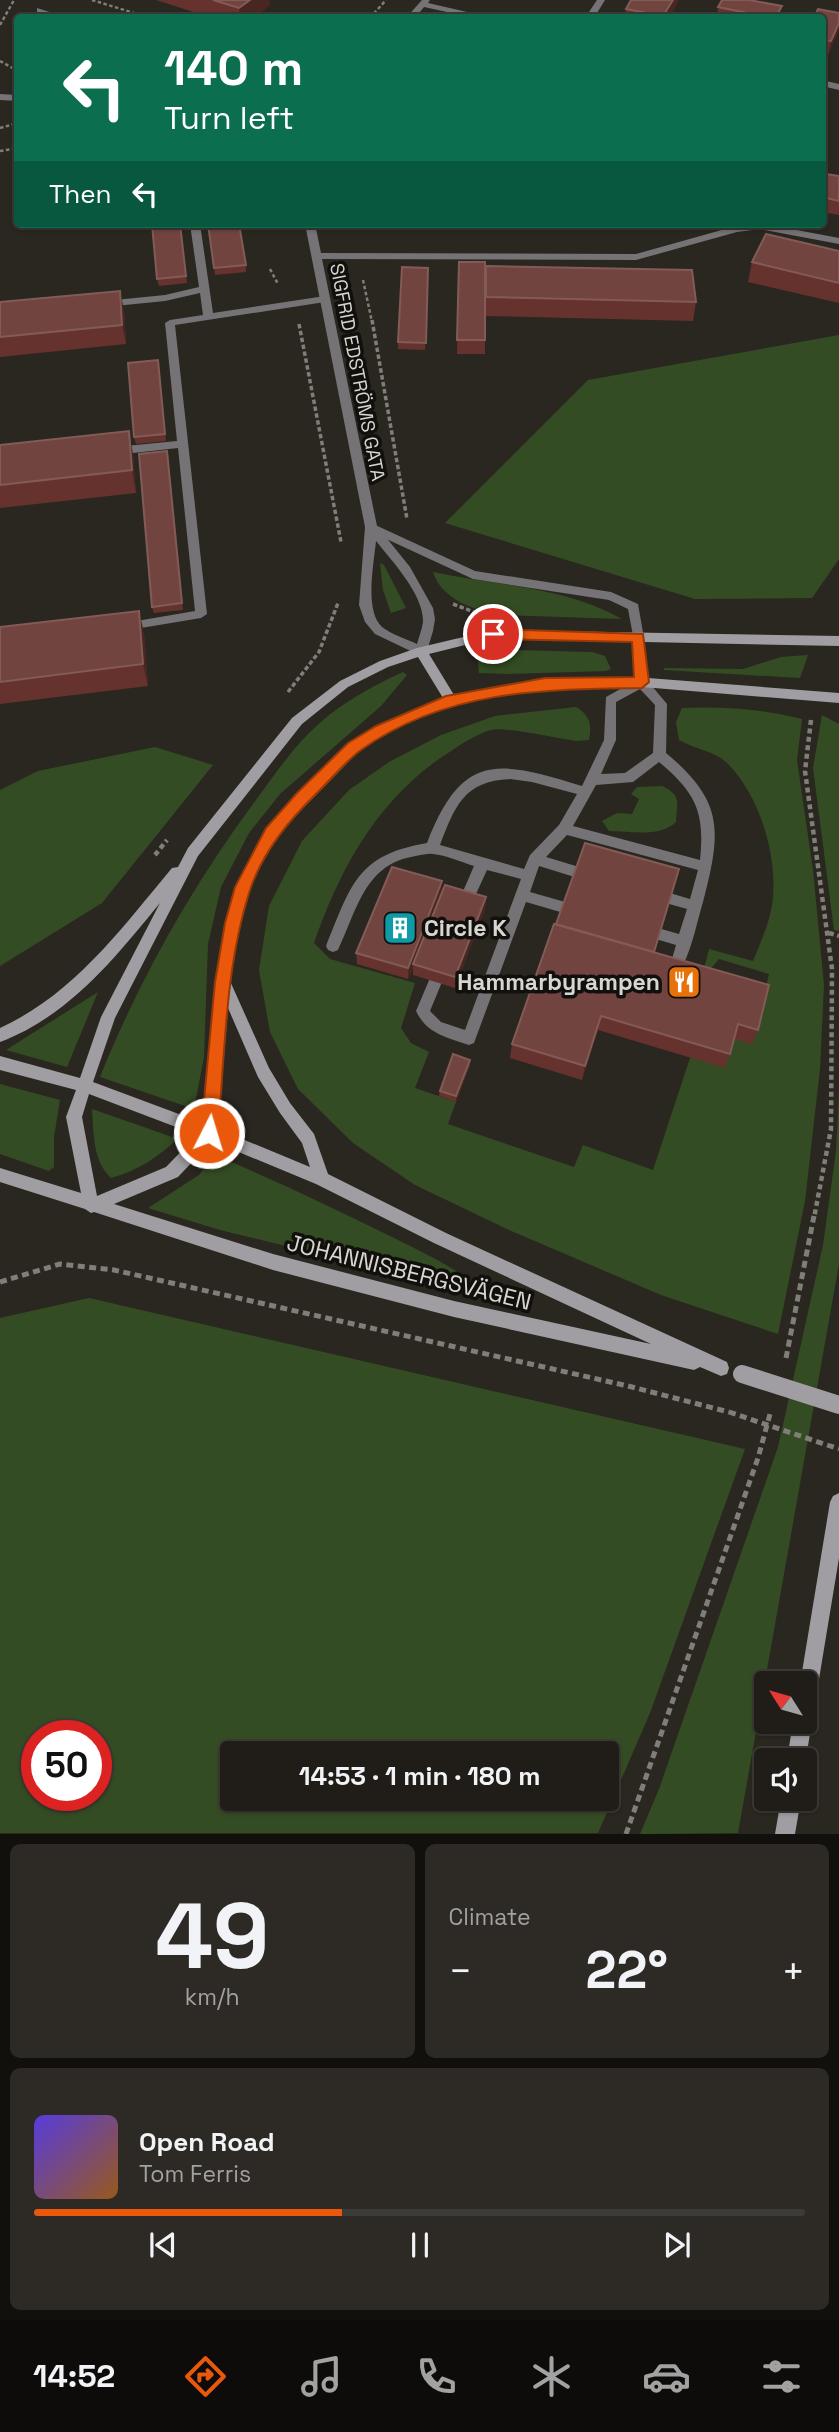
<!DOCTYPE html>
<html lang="en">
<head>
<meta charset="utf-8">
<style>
  :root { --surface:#201d18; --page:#2d2a25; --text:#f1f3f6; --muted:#a2a2a2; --line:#3d3b37; --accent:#ea580c }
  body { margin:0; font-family:"Space Grotesk",sans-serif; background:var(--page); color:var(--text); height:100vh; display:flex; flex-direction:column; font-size:26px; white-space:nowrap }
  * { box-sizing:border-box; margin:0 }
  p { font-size:23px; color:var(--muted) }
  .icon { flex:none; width:38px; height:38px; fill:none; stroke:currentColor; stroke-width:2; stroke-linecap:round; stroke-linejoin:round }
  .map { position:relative; height:1834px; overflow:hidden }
  .details { display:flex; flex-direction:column; gap:10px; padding:10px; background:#12100d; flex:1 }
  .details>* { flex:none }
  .banner { position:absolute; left:14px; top:14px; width:812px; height:214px; border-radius:7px; box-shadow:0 2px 5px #0004,0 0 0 2px var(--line); background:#0b6e4f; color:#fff; overflow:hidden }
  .needle { width:46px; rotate:307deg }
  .buttons { position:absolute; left:754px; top:1671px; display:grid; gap:14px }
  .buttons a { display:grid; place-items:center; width:63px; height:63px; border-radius:7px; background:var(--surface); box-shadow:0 2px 5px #0004,0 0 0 2px var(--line); font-size:35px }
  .speed { position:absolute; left:21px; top:1720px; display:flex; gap:14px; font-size:35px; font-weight:700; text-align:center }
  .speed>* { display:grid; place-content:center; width:91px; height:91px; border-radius:50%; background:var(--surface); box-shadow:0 2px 5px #0004,0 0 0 2px var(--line); line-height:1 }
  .speed .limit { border:10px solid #d22; background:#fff; color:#111 }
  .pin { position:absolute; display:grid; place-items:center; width:60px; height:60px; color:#fff; margin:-30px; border:4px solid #fff; border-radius:50%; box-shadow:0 2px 7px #0007 }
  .me { position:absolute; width:77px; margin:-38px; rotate:5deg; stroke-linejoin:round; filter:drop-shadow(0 0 5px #0008) }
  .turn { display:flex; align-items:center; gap:24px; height:147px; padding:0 35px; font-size:32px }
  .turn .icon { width:91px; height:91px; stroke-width:2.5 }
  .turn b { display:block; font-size:49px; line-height:60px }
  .then { display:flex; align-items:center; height:66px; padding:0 35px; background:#0003; gap:14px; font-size:26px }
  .big { font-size:52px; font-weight:700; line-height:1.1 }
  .details .widget { flex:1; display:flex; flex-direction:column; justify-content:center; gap:10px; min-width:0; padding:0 24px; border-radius:10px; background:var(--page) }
  .details .dial { align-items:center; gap:0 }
  .dial b { font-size:91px; line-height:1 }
  .song { display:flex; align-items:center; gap:21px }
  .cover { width:84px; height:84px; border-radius:10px; background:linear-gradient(135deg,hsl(250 70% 55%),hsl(30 70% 35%)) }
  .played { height:7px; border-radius:4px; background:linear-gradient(90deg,var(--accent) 40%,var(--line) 40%) }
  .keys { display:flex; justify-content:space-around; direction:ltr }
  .heat { display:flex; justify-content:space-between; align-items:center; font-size:38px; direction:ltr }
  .details .tiles { flex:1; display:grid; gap:10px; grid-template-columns:1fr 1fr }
  .widget:last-child { grid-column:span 2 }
  .trip { position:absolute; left:220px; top:1741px; width:399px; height:70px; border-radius:7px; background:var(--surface); box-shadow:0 2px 5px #0004,0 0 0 2px var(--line); font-weight:700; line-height:70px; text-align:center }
  .dock { display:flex; height:112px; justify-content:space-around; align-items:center; background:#0d0c0a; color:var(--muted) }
  .dock .icon { width:49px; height:49px }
  .dock .selected { color:var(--accent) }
  .dock b { font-size:32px; color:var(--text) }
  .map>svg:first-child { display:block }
</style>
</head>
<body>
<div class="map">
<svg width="839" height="1834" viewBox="0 0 839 1834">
  <rect width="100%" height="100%" fill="#2a2720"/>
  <g fill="#344c23" fill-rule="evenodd">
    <polygon points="839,335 839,559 812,598 695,599 445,523 588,380"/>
    <polygon points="380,563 384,565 406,608 391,613 383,590"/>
    <path d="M433 572C497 586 564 586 622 619L500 615C474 610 442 600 433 572Z"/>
    <polygon points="516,650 592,652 605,656 611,669 606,671 508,674 479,673 477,653"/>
    <polygon points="808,655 800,678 664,670 664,668 743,669 781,657"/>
    <path d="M403 672 407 675 381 706 280 794 249 833 221 887 208 944 204 1057 194 1109 100 1077C139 980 191 888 253 804 271 780 288 754 309 733 336 706 368 688 403 672Z"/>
    <path d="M576 707C590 715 592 725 589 740L576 741C559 739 504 726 491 730 476 734 460 745 448 753 379 797 340 868 314 943L330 959 415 983 401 1028 411 1043 429 1052 415 1088 456 1102 448 1124 574 1167 583 1145 653 1170 690 1058 733 1038 763 1000 769 974 719 959 701 980 709 949 753 961C759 946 766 931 770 915 782 868 762 797 727 763 715 751 694 749 679 740L676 722 682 708C723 706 762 709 802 719L797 760 813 870 824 985 820 1069 805 1201 778 1334 661 1295 509 1230 415 1185 353 1143 298 1089 270 1032 259 970 269 906 302 841 349 790 389 762 441 735 495 716Z"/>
    <polygon points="822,715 839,724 839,931 834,930 813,768"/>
    <polygon points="155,747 213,765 102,903 0,966 0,790 38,771"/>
    <path d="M662 786C682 795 677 803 676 822 659 838 631 831 609 831L602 821 617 813 632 814 639 799 631 794 637 787Z"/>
    <polygon points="98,992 67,1067 6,1050"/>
    <polygon points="0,1084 60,1100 54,1137 54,1167 49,1171 0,1154"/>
    <polygon points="839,1091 839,1264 738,1833 640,1834 659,1789 778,1447 823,1245 836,1151"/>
    <path d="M92 1109 178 1139C157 1157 138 1171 111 1178 92 1160 94 1133 92 1109Z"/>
    <path d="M215 1155C274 1180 332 1207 390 1236 423 1253 459 1268 486 1294L220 1230 148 1208 199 1175Z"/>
    <path d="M89 1298 745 1449 650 1713 598 1833H0V1318ZM37 1736H96V1796H37ZM233 1754H607V1799H233Z"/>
  </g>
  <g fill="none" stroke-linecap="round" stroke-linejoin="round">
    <g stroke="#807e78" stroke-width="2.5" stroke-dasharray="3.5 2.5" stroke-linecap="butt">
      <polyline points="92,0 150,18"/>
      <polyline points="370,18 386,0"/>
      <polyline points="0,25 14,0"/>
      <polyline points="0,61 18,71"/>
      <polyline points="0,128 18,123"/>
      <polyline points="0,151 18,148"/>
      <polyline points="270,269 278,284"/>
      <polyline points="363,280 372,322"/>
    </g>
    <g stroke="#807e78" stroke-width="3.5" stroke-dasharray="4.5 2.5" stroke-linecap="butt">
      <polyline points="372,320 407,519"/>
      <polyline points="299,324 341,542"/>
      <polyline points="453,604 474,612"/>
      <polyline points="288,692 319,652 338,603"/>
    </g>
    <g stroke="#807e78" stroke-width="4.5" stroke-dasharray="5 3.5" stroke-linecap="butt">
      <polyline points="811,720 805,771 832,969 831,1129 814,1218"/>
      <polyline points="155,855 167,840"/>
      <polyline points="829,933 839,936"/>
    </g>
    <g stroke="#807e78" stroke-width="5" stroke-dasharray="7 4.5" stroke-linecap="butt">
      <polyline points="0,1282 60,1264 114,1270 628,1386 729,1412"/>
      <polyline points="786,1358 814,1216"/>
      <polyline points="626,1834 758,1458 770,1414"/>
    </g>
    <g fill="#757376" fill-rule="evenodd">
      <polygon points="37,8 68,18 54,18 37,12"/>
      <polygon points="190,224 200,224 213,313 325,296 330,299 325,302 175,325 207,614 201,618 123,631 119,630 117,627 119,624 195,611 178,448 115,455 109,451 115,447 177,441 165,323 170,320 203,315 200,293 165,301 105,307 100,304 105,301 165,295 199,287"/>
      <polygon points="371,523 475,571 611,592 638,604 644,638 642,641 634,641 628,609 609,600 473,579 367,530 367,524"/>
      <path d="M642 677 646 679 667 704 666 753C725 802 721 832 703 902 697 922 693 944 684 963L679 965 674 963 672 959 676 945 639 934 637 930 639 926 644 924 679 934 687 909 648 898 646 894 648 890 653 888 690 899 698 870 567 835 546 857 599 873 601 877 599 881 594 883 539 866 530 892 586 908 588 912 586 916 581 918 526 902 474 1043 469 1045C446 1037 427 1034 416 1011L430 978 435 976 440 978 442 982 430 1011 441 1022 465 1030 521 879 487 870 470 907H460L458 903 474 866C461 862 446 855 433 854 426 853 418 856 411 857 364 866 356 913 338 950L333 952 328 950 326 946C351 886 356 855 427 843 462 752 498 760 582 786L604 740 606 697ZM640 689 655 705 653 753 625 773 601 774 616 740V702ZM659 762C696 793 705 812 700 860L573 826 596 785 633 782ZM510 779 532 782 577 794 559 825 530 855 524 869 440 845C455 806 464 781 510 779Z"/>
    </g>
    <g fill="#757376" fill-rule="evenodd">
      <polygon points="422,0 430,0 428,3 493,18 475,18 424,7 415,18 406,18"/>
      <polygon points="597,0 605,0 594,18 585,18"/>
      <polygon points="822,80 839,84 839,90 822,86"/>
      <polygon points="0,94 18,95 18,101 0,100"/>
      <path d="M305 224H315L321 253 636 254 736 226 765 224 839 238V244L760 229 737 232 636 260 322 259 377 526 410 567 433 608 435 619 433 631 427 651 421 656 375 634 365 622 359 605 365 527ZM376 541C392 561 424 595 423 622 422 629 419 637 417 644 406 639 391 634 382 627 364 611 374 563 376 541Z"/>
    </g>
    <g fill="#a19ea3" fill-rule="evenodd">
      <path d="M493 630 839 636V646L644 642 648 678 839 693V703L642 687 545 688 453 704 386 733 359 751 276 836 250 887 240 923 230 981 269 1068 290 1103 314 1134 328 1174 446 1233 727 1362 729 1368 727 1374 721 1376 700 1367 694 1370 454 1317 273 1270 94 1212 91 1213 85 1209 0 1182V1168L81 1193 66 1117 76 1090 0 1070V1056L80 1078 101 1017 160 903C115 958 69 1016 0 1042V1028C74 994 121 929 172 868L178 867 188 848 292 718 340 681 380 661 417 648ZM493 638 632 641 635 677 545 678 454 695 429 654ZM418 657 443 698 376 727 349 743 266 828 236 887 226 923 216 981 203 1123 93 1082 115 1018 198 856 302 724 348 687 388 667ZM228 1008 258 1077 280 1113 302 1143 310 1167 218 1129ZM89 1094 197 1135 166 1167 97 1196 82 1117ZM212 1141 316 1184 434 1243 651 1344 454 1301 273 1254 114 1204 178 1177Z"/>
      <polygon points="839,1493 839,1558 805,1764 805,1760 787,1760 793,1722 805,1722 805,1684 800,1684 830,1502 833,1496"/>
      <polygon points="781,1799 801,1799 795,1834 775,1834"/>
    </g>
    <polyline stroke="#807e78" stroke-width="5" stroke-dasharray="7 4.5" stroke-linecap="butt" points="729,1412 839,1449"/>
    <polyline stroke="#a19ea3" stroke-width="18" points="742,1374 839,1405"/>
  </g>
  <g fill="#66322d">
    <polygon points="156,0 269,0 270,5 253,18 212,18"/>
    <polygon points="679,0 669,18 625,18 626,9"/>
    <polygon points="718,7 779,18 717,18"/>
    <polygon points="839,13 839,29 828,55 822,54 822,18"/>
    <polygon points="839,176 839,215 822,212 822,181"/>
    <polygon points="180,224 187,283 159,286 157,279"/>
    <polygon points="208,224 246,265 246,272 215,275"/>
    <polygon points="839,251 839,303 748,282 752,262"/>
    <polygon points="459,262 485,286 696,302 693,321 485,316 485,354 457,354"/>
    <polygon points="428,268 425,350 398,349 398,342"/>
    <polygon points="0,302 124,310 126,344 0,357"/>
    <polygon points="159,367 166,441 136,444 134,437"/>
    <polygon points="0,445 133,454 136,493 0,508"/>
    <polygon points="167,451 183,610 154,613 152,607"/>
    <polygon points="0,627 144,633 148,686 0,704"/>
    <polygon points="442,881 442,892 486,897 485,909 455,988 413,975 413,967 408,979 357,964 356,953"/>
    <polygon points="654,952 758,1030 752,1044 734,1039 730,1054 725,1068 598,1030 582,1080 510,1058 512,1044"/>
    <polygon points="470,1060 470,1065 456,1102 439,1096 440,1091"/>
  </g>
  <g fill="#492621">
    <polygon points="250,0 269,0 270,5 253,18 240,18 239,8"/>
    <polygon points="673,0 679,0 669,18 663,18"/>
    <polygon points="782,6 779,18 775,18"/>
    <polygon points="839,23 839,29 828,55 831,41"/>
    <polygon points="120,291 124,310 126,344 122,325"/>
    <polygon points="129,431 133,454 136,493 132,470"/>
    <polygon points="139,611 144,633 148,686 143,664"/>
    <polygon points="442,881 442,892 413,964 413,967 408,979 408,968"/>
    <polygon points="486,897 485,909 455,988 455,977"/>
    <polygon points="601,1016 598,1030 582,1080 585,1066"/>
    <polygon points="470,1060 470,1065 456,1102 456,1096"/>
  </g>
  <g fill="#72443f" stroke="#825b56" stroke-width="2">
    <polygon points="213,0 250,0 239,8"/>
    <polygon points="631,0 673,0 663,16 626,9"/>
    <polygon points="722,0 749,0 782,6 775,18 772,18 718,7"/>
    <polygon points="818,9 839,13 839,23 831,41 822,40 822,18 814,18"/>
    <polygon points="826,174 839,176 839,201 822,197 822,181"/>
    <polygon points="152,224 180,224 186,276 157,279"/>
    <polygon points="208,224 239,224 246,265 214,268"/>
    <polygon points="766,234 839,251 839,283 752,262"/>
    <polygon points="459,262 485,262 485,340 457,340"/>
    <polygon points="486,266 692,270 696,302 486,297"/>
    <polygon points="402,267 428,268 426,343 398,342"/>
    <polygon points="120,291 122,325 0,337 0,302"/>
    <polygon points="158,360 165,434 134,437 128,363"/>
    <polygon points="129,431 132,470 0,485 0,445"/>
    <polygon points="167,451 182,603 152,607 139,454"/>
    <polygon points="139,611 143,664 0,682 0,627"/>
    <polygon points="585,843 679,869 654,952 556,924"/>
    <polygon points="392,867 442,881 408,968 356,953"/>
    <polygon points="445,885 486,897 455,977 413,964"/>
    <polygon points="554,924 769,985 758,1030 738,1024 730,1054 601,1016 585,1066 512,1044"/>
    <polygon points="453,1054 470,1060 456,1096 440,1091"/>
  </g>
  <path fill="#ea580c" stroke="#983908" stroke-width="2" d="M493 629 643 634 649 682 642 688C543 689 445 690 361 750 346 761 333 777 319 791 290 819 263 851 250 890 225 967 225 1053 218 1133L216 1138 209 1141 203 1138 201 1133 215 982 225 923 235 887 266 828 297 793 348 743 376 726 446 696 545 678 634 677 632 642 493 639 486 634Z"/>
  <defs>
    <symbol id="building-square" viewBox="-11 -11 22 22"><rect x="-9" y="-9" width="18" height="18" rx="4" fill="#0f9aa8" stroke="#11100d"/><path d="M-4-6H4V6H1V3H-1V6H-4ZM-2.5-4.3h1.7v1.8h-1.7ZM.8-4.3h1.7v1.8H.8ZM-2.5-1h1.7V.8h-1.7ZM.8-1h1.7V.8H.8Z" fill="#fff"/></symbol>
    <symbol id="restaurant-square" viewBox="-11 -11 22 22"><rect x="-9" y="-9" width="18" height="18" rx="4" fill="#e8710a" stroke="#11100d"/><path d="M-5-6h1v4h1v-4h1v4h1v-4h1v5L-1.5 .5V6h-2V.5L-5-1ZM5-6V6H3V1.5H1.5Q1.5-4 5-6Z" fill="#fff"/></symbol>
  </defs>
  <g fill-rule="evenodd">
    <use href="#building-square" x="381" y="909" width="38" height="38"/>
    <use href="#restaurant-square" x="665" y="963" width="38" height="38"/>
  </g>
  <g text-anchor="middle" stroke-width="7" stroke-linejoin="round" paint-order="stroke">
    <g font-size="19" fill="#d8d6d1" stroke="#11100d">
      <text transform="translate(358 372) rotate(79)" y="7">SIGFRID EDSTRÖMS GATA</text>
    </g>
    <g font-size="23" font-weight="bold" fill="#d8d6d1" stroke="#11100d" text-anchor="start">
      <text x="424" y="936">Circle K</text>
      <text x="660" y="990" text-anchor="end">Hammarbyrampen</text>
    </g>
    <g font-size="23" fill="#d8d6d1" stroke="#11100d">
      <text transform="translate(409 1272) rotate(14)" y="8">JOHANNISBERGSVÄGEN</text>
    </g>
  </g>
</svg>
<div class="buttons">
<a><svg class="needle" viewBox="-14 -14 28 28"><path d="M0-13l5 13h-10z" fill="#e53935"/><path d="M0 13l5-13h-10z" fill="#a2a2a2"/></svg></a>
<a><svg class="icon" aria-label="sound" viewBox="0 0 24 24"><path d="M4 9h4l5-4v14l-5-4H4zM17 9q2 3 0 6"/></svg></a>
</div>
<div class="speed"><div class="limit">50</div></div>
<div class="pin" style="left:493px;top:634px;background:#d93025"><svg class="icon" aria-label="arrive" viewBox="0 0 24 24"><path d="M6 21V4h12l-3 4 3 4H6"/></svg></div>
<svg class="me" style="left:209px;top:1133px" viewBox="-20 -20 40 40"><circle r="17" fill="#ea580c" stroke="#fff" stroke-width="3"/><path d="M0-11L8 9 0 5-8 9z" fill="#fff"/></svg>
<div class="trip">14:53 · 1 min · 180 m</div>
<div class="banner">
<div class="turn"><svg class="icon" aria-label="left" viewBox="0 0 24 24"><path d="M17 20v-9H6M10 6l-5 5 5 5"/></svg><div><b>140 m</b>Turn left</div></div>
<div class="then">Then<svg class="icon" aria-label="left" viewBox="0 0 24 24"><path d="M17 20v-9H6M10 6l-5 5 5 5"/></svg></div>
</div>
</div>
<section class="details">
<div class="tiles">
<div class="widget dial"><b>49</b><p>km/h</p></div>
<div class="widget"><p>Climate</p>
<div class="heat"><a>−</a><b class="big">22°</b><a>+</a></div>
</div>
<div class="widget">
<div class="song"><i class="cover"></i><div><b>Open Road</b><p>Tom Ferris</p></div></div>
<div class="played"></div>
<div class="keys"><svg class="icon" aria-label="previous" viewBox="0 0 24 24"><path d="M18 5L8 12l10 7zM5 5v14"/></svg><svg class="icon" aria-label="pause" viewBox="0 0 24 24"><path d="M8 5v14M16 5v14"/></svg><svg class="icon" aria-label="next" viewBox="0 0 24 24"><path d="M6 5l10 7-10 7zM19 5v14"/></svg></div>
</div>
</div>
</section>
<nav class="dock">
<b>14:52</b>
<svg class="icon selected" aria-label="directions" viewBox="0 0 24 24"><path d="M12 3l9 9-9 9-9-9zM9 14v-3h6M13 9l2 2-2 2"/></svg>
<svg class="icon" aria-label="music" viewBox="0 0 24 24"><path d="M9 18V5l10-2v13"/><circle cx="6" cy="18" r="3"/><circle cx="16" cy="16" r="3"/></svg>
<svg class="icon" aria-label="phone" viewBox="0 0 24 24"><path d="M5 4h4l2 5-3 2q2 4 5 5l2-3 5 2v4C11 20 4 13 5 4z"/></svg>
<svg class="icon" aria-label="climate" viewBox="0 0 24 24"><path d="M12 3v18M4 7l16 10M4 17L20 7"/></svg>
<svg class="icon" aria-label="car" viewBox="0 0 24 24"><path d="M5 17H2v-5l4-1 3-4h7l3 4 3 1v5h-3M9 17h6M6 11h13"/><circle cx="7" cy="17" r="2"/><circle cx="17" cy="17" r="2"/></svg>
<svg class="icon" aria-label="filters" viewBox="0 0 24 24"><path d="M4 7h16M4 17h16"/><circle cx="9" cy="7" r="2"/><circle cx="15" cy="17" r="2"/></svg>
</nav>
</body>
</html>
